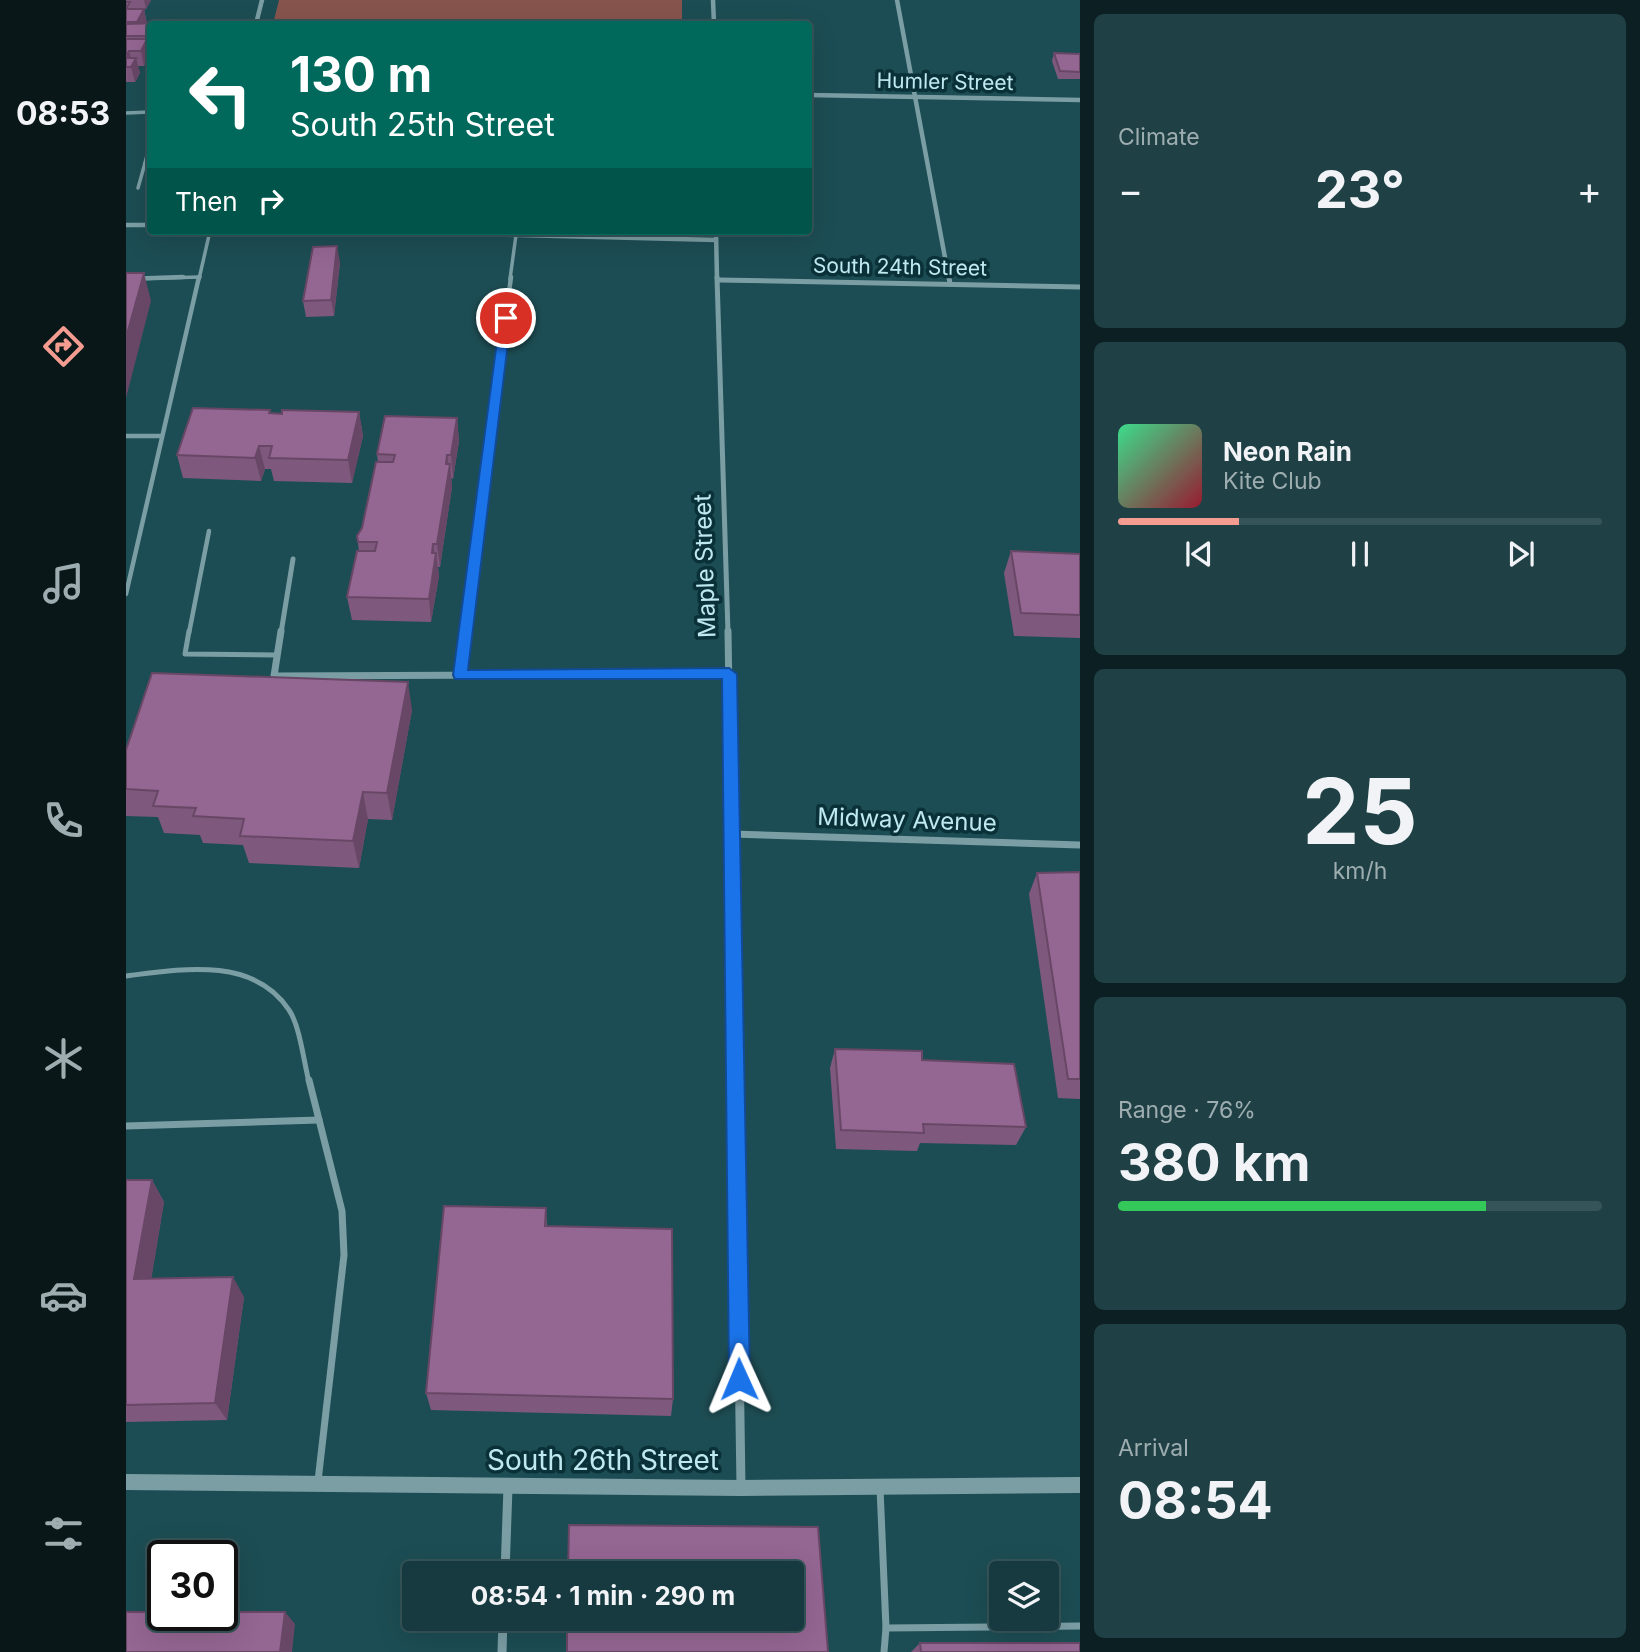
<!DOCTYPE html>
<html lang="en">
<head>
<meta charset="utf-8">
<style>
  :root { --surface:#163a3f; --page:#1f4146; --text:#f1f3f6; --muted:#9eadb0; --line:#355459; --accent:#f59c90 }
  body { margin:0; font-family:Inter,sans-serif; background:var(--page); color:var(--text); height:100vh; display:flex; flex-direction:column; font-size:26px; white-space:nowrap }
  * { box-sizing:border-box; margin:0 }
  p { font-size:23px; color:var(--muted) }
  .icon { flex:none; width:38px; height:38px; fill:none; stroke:currentColor; stroke-width:2; stroke-linecap:round; stroke-linejoin:round }
  .map { position:relative; flex:1; overflow:hidden }
  .sheet { display:flex; flex-direction:column; gap:14px; padding:14px; background:#0c2023; width:560px }
  .sheet>* { flex:none }
  .guide { position:absolute; left:21px; top:21px; width:665px; height:214px; border-radius:7px; box-shadow:0 7px 28px #0002,0 0 0 2px var(--line); background:#00695c; color:#fff; overflow:hidden }
  .buttons { position:absolute; left:863px; top:1561px; display:grid; gap:14px }
  .buttons a { display:grid; place-items:center; width:70px; height:70px; border-radius:7px; background:var(--surface); box-shadow:0 7px 28px #0002,0 0 0 2px var(--line); font-size:35px }
  .speed { position:absolute; left:21px; top:1540px; display:flex; gap:14px; font-size:35px; font-weight:700; text-align:center }
  .speed>* { display:grid; place-content:center; width:91px; height:91px; border-radius:50%; background:var(--surface); box-shadow:0 7px 28px #0002,0 0 0 2px var(--line); line-height:1 }
  .speed .limit { border:4px solid #111; border-radius:10px; background:#fff; color:#111 }
  .pin { position:absolute; display:grid; place-items:center; width:60px; height:60px; color:#fff; margin:-30px; border:4px solid #fff; border-radius:50%; box-shadow:0 2px 7px #0007 }
  .me { position:absolute; width:77px; margin:-38px; rotate:359deg; stroke-linejoin:round; filter:drop-shadow(0 0 5px #0008) }
  .turn { display:flex; align-items:center; gap:24px; height:147px; padding:0 28px; font-size:32px }
  .turn .icon { width:91px; height:91px; stroke-width:2.5 }
  .turn b { display:block; font-size:49px; line-height:60px }
  .then { display:flex; align-items:center; height:66px; padding:0 28px; background:#0003; gap:14px; font-size:26px }
  .big { font-size:52px; font-weight:700; line-height:1.1 }
  .sheet .card { flex:1; display:flex; flex-direction:column; justify-content:center; gap:10px; min-width:0; padding:0 24px; border-radius:10px; background:var(--page) }
  .sheet .dial { align-items:center; gap:0 }
  .dial b { font-size:91px; line-height:1 }
  .song { display:flex; align-items:center; gap:21px }
  .cover { width:84px; height:84px; border-radius:10px; background:linear-gradient(135deg,hsl(150 70% 55%),hsl(350 70% 35%)) }
  .played { height:7px; border-radius:4px; background:linear-gradient(90deg,var(--accent) 25%,var(--line) 25%) }
  .keys { display:flex; justify-content:space-around; direction:ltr }
  .heat { display:flex; justify-content:space-between; align-items:center; font-size:38px; direction:ltr }
  .charge { height:10px; border-radius:5px; background:linear-gradient(90deg,#34c759 76%,var(--line) 0) }
  .trip { position:absolute; left:276px; top:1561px; width:402px; height:70px; border-radius:7px; background:var(--surface); box-shadow:0 7px 28px #0002,0 0 0 2px var(--line); font-weight:700; line-height:70px; text-align:center }
  main { display:flex; flex:1; min-height:0 }
  .tabs { display:flex; flex-direction:column; width:126px; justify-content:space-around; align-items:center; background:#091719; color:var(--muted) }
  .tabs .icon { width:49px; height:49px }
  .tabs .selected { color:var(--accent) }
  .tabs b { font-size:32px; color:var(--text) }
  .map>svg:first-child { display:block }
</style>
</head>
<body>
<main>
<nav class="tabs">
<b>08:53</b>
<svg class="icon selected" aria-label="directions" viewBox="0 0 24 24"><path d="M12 3l9 9-9 9-9-9zM9 14v-3h6M13 9l2 2-2 2"/></svg>
<svg class="icon" aria-label="music" viewBox="0 0 24 24"><path d="M9 18V5l10-2v13"/><circle cx="6" cy="18" r="3"/><circle cx="16" cy="16" r="3"/></svg>
<svg class="icon" aria-label="phone" viewBox="0 0 24 24"><path d="M5 4h4l2 5-3 2q2 4 5 5l2-3 5 2v4C11 20 4 13 5 4z"/></svg>
<svg class="icon" aria-label="climate" viewBox="0 0 24 24"><path d="M12 3v18M4 7l16 10M4 17L20 7"/></svg>
<svg class="icon" aria-label="car" viewBox="0 0 24 24"><path d="M5 17H2v-5l4-1 3-4h7l3 4 3 1v5h-3M9 17h6M6 11h13"/><circle cx="7" cy="17" r="2"/><circle cx="17" cy="17" r="2"/></svg>
<svg class="icon" aria-label="filters" viewBox="0 0 24 24"><path d="M4 7h16M4 17h16"/><circle cx="9" cy="7" r="2"/><circle cx="15" cy="17" r="2"/></svg>
</nav>
<div class="map">
<svg width="954" height="1652" viewBox="0 0 954 1652">
  <rect width="100%" height="100%" fill="#1d4d54"/>
  <polygon fill="#86544c" points="153,0 556,0 556,24 147,24"/>
  <g fill="none" stroke-linecap="round" stroke-linejoin="round">
    <g stroke="#7b9ea4" stroke-width="3.5">
      <polyline points="0,113 24,112"/>
      <polyline points="24,144 19,163 24,163"/>
      <polyline points="12,188 19,163"/>
      <polyline points="0,279 74,277"/>
      <polyline points="73,279 84,231"/>
      <polyline points="384,279 390,235"/>
    </g>
    <g stroke="#7b9ea4" stroke-width="4.5">
      <polyline points="0,279 57,277"/>
      <polyline points="0,436 36,436"/>
      <polyline points="0,594 73,277"/>
      <polyline points="63,633 83,531"/>
      <polyline points="339,633 385,277"/>
    </g>
    <g stroke="#7b9ea4" stroke-width="5">
      <polyline points="63,631 59,654 151,655"/>
      <polyline points="334,675 340,631"/>
      <path d="M0 976C54 969 128 956 163 1010 174 1026 178 1063 183 1082"/>
    </g>
    <g stroke="#7b9ea4" stroke-width="7">
      <polyline points="183,1080 216,1211 218,1255 192,1481"/>
      <polyline points="0,1126 193,1120"/>
      <polyline points="754,1488 760,1628 954,1626"/>
      <polyline points="758,1652 760,1628"/>
    </g>
    <g stroke="#7b9ea4" stroke-width="4.5">
      <polyline points="587,0 588,24"/>
      <polyline points="771,0 823,279"/>
      <polyline points="130,24 136,0"/>
      <polyline points="682,95 954,100"/>
      <polyline points="0,225 24,225"/>
      <polyline points="238,231 590,240"/>
      <polyline points="590,231 591,279"/>
    </g>
    <g stroke="#7b9ea4" stroke-width="5">
      <polyline points="591,277 602,633"/>
      <polyline points="823,277 824,284"/>
      <polyline points="593,280 954,287"/>
      <polyline points="155,633 167,559"/>
    </g>
    <g stroke="#7b9ea4" stroke-width="7">
      <polyline points="155,631 148,676 603,674"/>
      <polyline points="602,631 609,1082"/>
      <polyline points="606,834 954,845"/>
    </g>
    <g stroke="#7b9ea4" stroke-width="9">
      <polyline points="609,1080 615,1487"/>
      <polyline points="379,1573 382,1487"/>
      <polyline points="376,1652 377,1619"/>
    </g>
    <polygon fill="#7b9ea4" fill-rule="evenodd" points="0,1474 615,1480 954,1477 954,1493 615,1496 0,1490"/>
  </g>
  <g fill="#7f587e">
    <polygon points="0,0 25,0 20,9 6,8 18,9 21,24 24,24 24,54 18,66 12,66 14,73 9,82 0,82"/>
    <polygon points="928,53 954,54 954,79 932,79 926,61"/>
    <polygon points="214,262 208,316 180,317 177,301"/>
    <polygon points="233,412 237,436 226,483 148,481 145,469 139,469 135,481 57,478 51,455 145,413"/>
    <polygon points="331,418 333,441 327,479 325,478 326,487 314,567 312,567 313,576 305,622 226,620 221,597 233,551 231,536 236,528 252,462 251,454"/>
    <polygon points="885,551 954,554 954,638 888,636 878,573"/>
    <polygon points="286,710 266,820 242,819 233,868 123,863 117,845 77,843 74,835 38,833 32,817 0,816 0,750"/>
    <polygon points="954,872 954,1099 932,1098 903,894 911,873"/>
    <polygon points="709,1049 796,1060 900,1127 890,1145 794,1143 791,1151 710,1149 704,1068"/>
    <polygon points="0,1180 26,1180 38,1202 25,1279 118,1297 101,1420 0,1422"/>
    <polygon points="420,1208 421,1226 547,1399 545,1416 305,1410 300,1393"/>
    <polygon points="794,1643 954,1652 785,1652"/>
  </g>
  <g fill="#684766">
    <polygon points="18,0 25,0 20,9"/>
    <polygon points="18,9 21,24 14,37 11,22"/>
    <polygon points="21,39 24,54 18,66 15,51"/>
    <polygon points="3,51 7,65 10,58 14,73 9,82 5,67 0,61 0,56"/>
    <polygon points="211,246 214,262 208,316 205,300"/>
    <polygon points="18,273 25,301 0,398 0,338"/>
    <polygon points="233,412 237,436 226,483 222,460"/>
    <polygon points="331,418 333,441 327,479 325,455"/>
    <polygon points="133,446 139,469 135,481 129,458"/>
    <polygon points="321,455 323,470 324,464 326,487 314,567 311,544"/>
    <polygon points="307,544 309,560 310,553 313,576 305,622 303,599"/>
    <polygon points="282,682 286,710 266,820 261,793"/>
    <polygon points="237,792 242,819 233,868 227,841"/>
    <polygon points="26,1180 38,1202 22,1299 8,1279"/>
    <polygon points="107,1277 118,1297 101,1420 89,1403"/>
    <polygon points="159,1612 169,1624 166,1652 154,1652"/>
  </g>
  <g fill="#946692" stroke="#684766" stroke-width="2">
    <polygon points="0,2 4,2 0,9"/>
    <polygon points="0,9 18,9 11,22 0,22"/>
    <polygon points="34,23 34,24 24,24 24,36 0,36 0,24"/>
    <polygon points="0,39 21,39 15,51 3,51 0,56"/>
    <polygon points="928,53 954,54 954,72 934,71"/>
    <polygon points="0,58 10,58 5,67 0,67"/>
    <polygon points="211,246 205,300 177,301 187,247"/>
    <polygon points="0,273 18,273 0,338"/>
    <polygon points="67,408 144,410 143,413 156,414 156,410 233,412 222,460 143,458 146,446 133,446 129,458 51,455"/>
    <polygon points="259,416 331,418 325,455 321,455 320,464 324,464 311,544 307,544 306,553 310,553 303,599 221,597 231,551 249,551 251,542 232,542 231,536 236,528 250,462 267,462 269,455 251,454"/>
    <polygon points="885,551 954,554 954,615 895,613"/>
    <polygon points="26,673 282,682 261,793 237,792 227,841 114,836 118,819 67,816 70,808 27,806 32,791 0,789 0,750"/>
    <polygon points="954,872 954,1079 942,1079 911,873"/>
    <polygon points="709,1049 796,1051 796,1060 888,1064 900,1127 797,1124 798,1133 715,1130"/>
    <polygon points="0,1180 26,1180 8,1279 107,1277 89,1403 0,1405"/>
    <polygon points="318,1206 420,1208 419,1226 546,1229 547,1399 300,1393"/>
    <polygon points="443,1525 692,1527 702,1652 441,1652 441,1619 667,1619 667,1573 442,1573"/>
    <polygon points="0,1612 37,1612 37,1615 96,1615 96,1612 159,1612 154,1652 0,1652"/>
    <polygon points="794,1643 954,1643 954,1652 795,1652"/>
  </g>
  <polygon fill="#1a73e8" stroke="#114b97" stroke-width="2" points="380,314 385,318 342,670 603,668 611,674 624,1379 621,1386 613,1389 606,1386 603,1379 596,679 329,679 327,675 374,318"/>
  <g text-anchor="middle" stroke-width="7" stroke-linejoin="round" paint-order="stroke">
    <g font-size="21" fill="#bfe9f0" stroke="#093137">
      <text transform="translate(819 82) rotate(1)" y="7">Humler Street</text>
      <text transform="translate(774 267) rotate(1)" y="7">South 24th Street</text>
    </g>
    <g font-size="24" fill="#bfe9f0" stroke="#093137">
      <text transform="translate(579 566) rotate(-92)" y="8">Maple Street</text>
      <text transform="translate(781 820) rotate(2)" y="8">Midway Avenue</text>
    </g>
    <g font-size="28" fill="#bfe9f0" stroke="#093137">
      <text x="477" y="1470">South 26th Street</text>
    </g>
  </g>
</svg>
<div class="buttons">
<a><svg class="icon" aria-label="layers" viewBox="0 0 24 24"><path d="M12 4l9 5-9 5-9-5zM3 14l9 5 9-5"/></svg></a>
</div>
<div class="speed"><div class="limit">30</div></div>
<div class="pin" style="left:380px;top:318px;background:#d93025"><svg class="icon" aria-label="arrive" viewBox="0 0 24 24"><path d="M6 21V4h12l-3 4 3 4H6"/></svg></div>
<svg class="me" style="left:613px;top:1379px" viewBox="-20 -20 40 40"><path d="M0-17L14 15 0 8-14 15z" fill="#1a73e8" stroke="#fff" stroke-width="4"/></svg>
<div class="trip">08:54 · 1 min · 290 m</div>
<div class="guide">
<div class="turn"><svg class="icon" aria-label="left" viewBox="0 0 24 24"><path d="M17 20v-9H6M10 6l-5 5 5 5"/></svg><div><b>130 m</b>South 25th Street</div></div>
<div class="then">Then<svg class="icon" aria-label="right" viewBox="0 0 24 24"><path d="M7 20v-9h11M14 6l5 5-5 5"/></svg></div>
</div>
</div>
<section class="sheet">
<div class="card"><p>Climate</p>
<div class="heat"><a>−</a><b class="big">23°</b><a>+</a></div>
</div>
<div class="card">
<div class="song"><i class="cover"></i><div><b>Neon Rain</b><p>Kite Club</p></div></div>
<div class="played"></div>
<div class="keys"><svg class="icon" aria-label="previous" viewBox="0 0 24 24"><path d="M18 5L8 12l10 7zM5 5v14"/></svg><svg class="icon" aria-label="pause" viewBox="0 0 24 24"><path d="M8 5v14M16 5v14"/></svg><svg class="icon" aria-label="next" viewBox="0 0 24 24"><path d="M6 5l10 7-10 7zM19 5v14"/></svg></div>
</div>
<div class="card dial"><b>25</b><p>km/h</p></div>
<div class="card"><p>Range · 76%</p><b class="big">380 km</b><div class="charge"></div></div>
<div class="card"><p>Arrival</p><b class="big">08:54</b></div>
</section>
</main>
</body>
</html>
